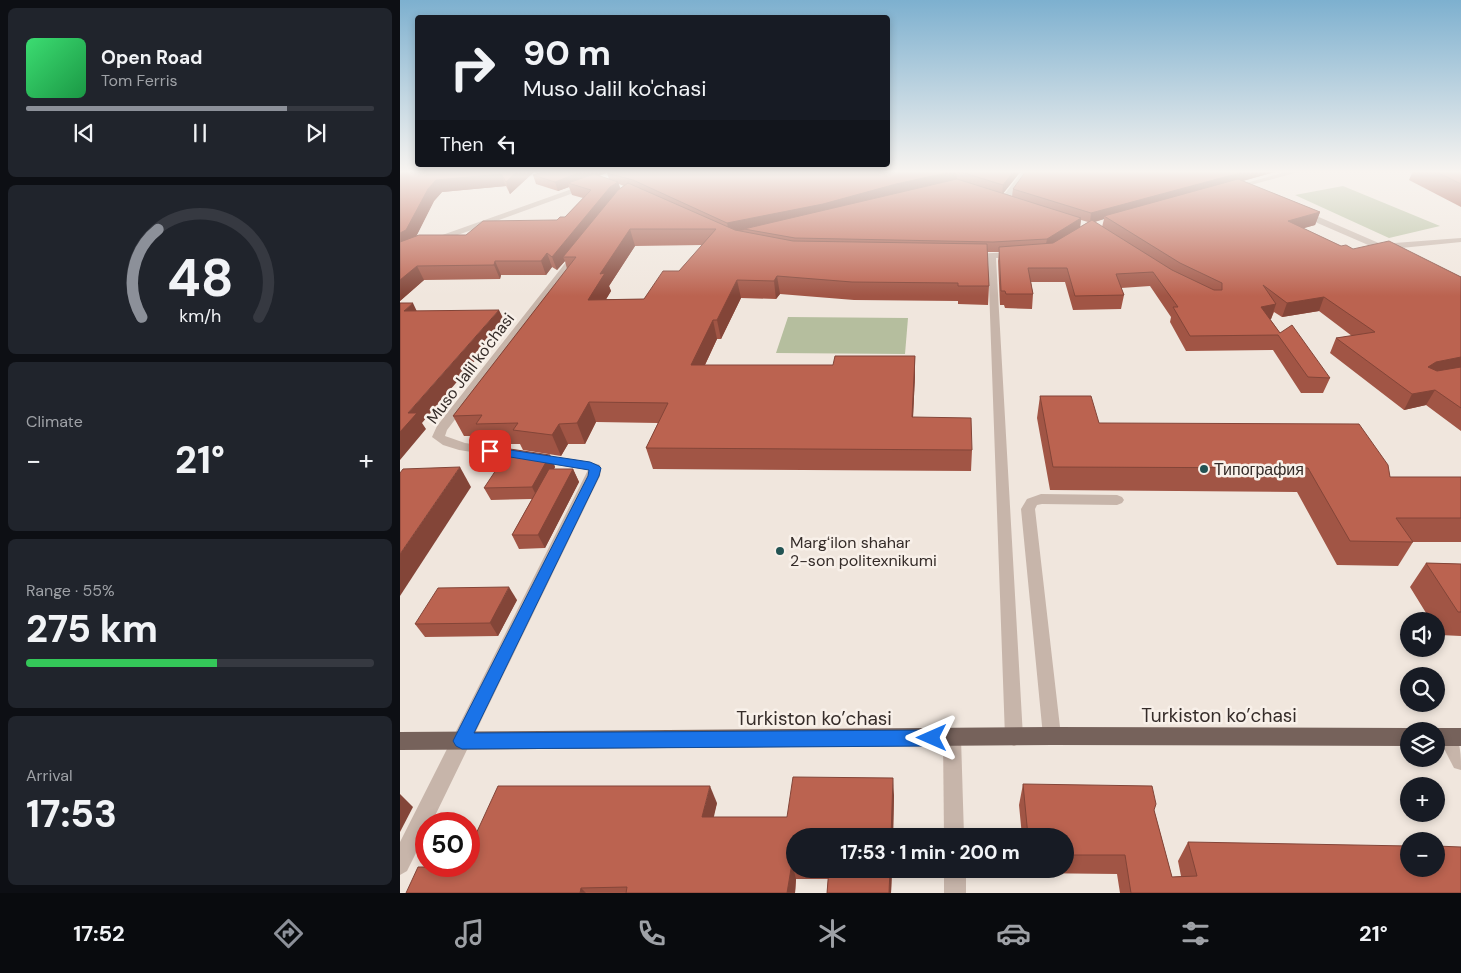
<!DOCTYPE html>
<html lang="en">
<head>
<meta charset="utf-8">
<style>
  :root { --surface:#171b24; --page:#20242c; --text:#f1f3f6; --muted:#9ea1a6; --line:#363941; --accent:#8c9099 }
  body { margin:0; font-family:"DM Sans",sans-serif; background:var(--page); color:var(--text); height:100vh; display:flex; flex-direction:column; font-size:19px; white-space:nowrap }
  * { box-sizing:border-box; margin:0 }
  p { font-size:16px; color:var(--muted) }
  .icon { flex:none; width:28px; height:28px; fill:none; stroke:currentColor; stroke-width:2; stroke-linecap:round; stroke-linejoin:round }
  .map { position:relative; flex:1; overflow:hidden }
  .sheet { display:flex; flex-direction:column; gap:8px; padding:8px; background:#0d0f14; width:400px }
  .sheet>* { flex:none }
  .top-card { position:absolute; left:15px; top:15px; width:475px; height:152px; border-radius:5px; box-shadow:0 2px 8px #0003; background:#171b24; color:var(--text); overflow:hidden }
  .fabs { position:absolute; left:1000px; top:612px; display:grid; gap:10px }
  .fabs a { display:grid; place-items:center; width:45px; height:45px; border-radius:50%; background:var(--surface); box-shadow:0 2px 8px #0003; font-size:25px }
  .speed { position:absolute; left:15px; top:812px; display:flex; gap:10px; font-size:25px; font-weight:700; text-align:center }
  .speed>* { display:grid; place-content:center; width:65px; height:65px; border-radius:50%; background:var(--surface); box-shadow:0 2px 8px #0003; line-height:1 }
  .speed .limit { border:8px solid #d22; background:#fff; color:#111 }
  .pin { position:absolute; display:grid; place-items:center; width:42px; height:42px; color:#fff; margin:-21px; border-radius:10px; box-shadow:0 2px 8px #0006 }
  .me { position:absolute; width:55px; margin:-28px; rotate:270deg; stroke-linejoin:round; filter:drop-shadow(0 0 4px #0008) }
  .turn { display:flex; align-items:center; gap:18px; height:105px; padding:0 25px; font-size:22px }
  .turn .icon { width:65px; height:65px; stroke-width:2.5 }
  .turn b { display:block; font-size:35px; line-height:42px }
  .then { display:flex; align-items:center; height:48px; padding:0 25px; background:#0003; gap:10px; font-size:19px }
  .big { font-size:38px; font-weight:800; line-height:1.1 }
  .sheet .tile { flex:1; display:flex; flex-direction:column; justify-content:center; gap:8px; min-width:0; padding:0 18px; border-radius:8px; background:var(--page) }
  .sheet .dial { align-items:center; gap:0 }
  .dial svg { height:130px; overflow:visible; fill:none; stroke:var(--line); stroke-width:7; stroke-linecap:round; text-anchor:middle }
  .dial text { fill:var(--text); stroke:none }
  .song { display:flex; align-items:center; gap:15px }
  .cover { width:60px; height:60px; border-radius:8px; background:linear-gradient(135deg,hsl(140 70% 55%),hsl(140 70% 35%)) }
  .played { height:5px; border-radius:2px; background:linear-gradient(90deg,var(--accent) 75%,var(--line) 75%) }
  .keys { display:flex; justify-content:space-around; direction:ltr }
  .heat { display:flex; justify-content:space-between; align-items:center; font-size:28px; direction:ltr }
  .charge { height:8px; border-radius:4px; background:linear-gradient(90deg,#34c759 55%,var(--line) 0) }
  .trip { position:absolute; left:386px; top:828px; width:288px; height:50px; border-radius:25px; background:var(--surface); box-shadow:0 2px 8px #0003; font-weight:800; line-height:50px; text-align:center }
  .tabs { display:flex; height:80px; justify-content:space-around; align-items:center; background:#090b0e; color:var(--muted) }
  .tabs .icon { width:35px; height:35px }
  .tabs .current { color:var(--accent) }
  .tabs b { font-size:22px; color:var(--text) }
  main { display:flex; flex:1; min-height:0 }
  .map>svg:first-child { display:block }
</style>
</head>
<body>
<main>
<section class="sheet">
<div class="tile">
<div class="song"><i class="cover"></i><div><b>Open Road</b><p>Tom Ferris</p></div></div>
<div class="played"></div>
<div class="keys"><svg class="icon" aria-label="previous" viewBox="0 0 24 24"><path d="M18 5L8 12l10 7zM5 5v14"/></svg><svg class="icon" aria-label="pause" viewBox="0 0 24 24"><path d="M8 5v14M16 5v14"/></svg><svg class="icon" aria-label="next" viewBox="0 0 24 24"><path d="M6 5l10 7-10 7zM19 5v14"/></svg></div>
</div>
<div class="tile dial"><svg viewBox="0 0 100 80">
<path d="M14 69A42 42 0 1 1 86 69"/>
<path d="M14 69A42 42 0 0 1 24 15" stroke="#8c9099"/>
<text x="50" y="56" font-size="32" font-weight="700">48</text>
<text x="50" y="72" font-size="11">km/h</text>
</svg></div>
<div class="tile"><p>Climate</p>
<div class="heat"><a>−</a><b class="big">21°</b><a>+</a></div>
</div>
<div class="tile"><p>Range · 55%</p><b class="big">275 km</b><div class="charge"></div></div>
<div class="tile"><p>Arrival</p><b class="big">17:53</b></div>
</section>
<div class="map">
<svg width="1061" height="893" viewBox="0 0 1061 893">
  <rect width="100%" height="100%" fill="#f0e6dd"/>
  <g fill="#b5be9e">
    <polygon points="943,186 1040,226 989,238 895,195"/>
    <polygon points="388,317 508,318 505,354 376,353"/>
  </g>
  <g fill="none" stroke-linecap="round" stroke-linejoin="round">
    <g fill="#c7b5aa" fill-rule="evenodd">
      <polygon points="623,171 630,171 608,201 602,201 602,197"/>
      <polygon points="889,171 902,171 832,190 828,188"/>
      <polygon points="183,185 190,187 0,256 0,250"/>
      <polygon points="899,211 905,211 981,244 1061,238 1061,242 991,249 993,251 989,254 899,215"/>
      <polygon points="174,252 181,254 47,430 45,436 65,443 190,462 200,465 201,468 200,476 31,824 26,824 26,833 7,871 0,875 0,842 188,470 59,450 43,445 32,437 37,426"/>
      <polygon points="615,252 618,253 618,257 596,258 623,737 621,743 614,746 607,743 605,737 588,259 572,260 568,257 572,254"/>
      <polygon points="641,494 717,495 722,497 724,500 722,503 717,505 642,504 637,505 635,509 661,736 659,742 652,745 645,742 643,736 621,509 627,499"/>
      <path d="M1047 728C1061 735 1061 755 1061 770L1054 768 1038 737 1040 731Z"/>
      <polygon points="552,729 559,732 561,738 564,836 544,836 543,738 545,732"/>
      <rect x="544" y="869" width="22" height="24"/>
    </g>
    <g fill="#76625b" fill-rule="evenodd">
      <polygon points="652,727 1009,728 1016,731 1009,731 1009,746 652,745 0,750 0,732"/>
      <polygon points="1036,728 1061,728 1061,746 1036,746 1036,731 1029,731"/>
    </g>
  </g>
  <g fill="#a15545" fill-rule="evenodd">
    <path d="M0 171H135L110 194 106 186 42 192 34 201 16 236 66 235 157 220 165 217 183 198 172 195 169 187 158 191 136 184 133 175 147 171H621L603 193 612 196 613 189 878 171 843 181 920 212 915 225 903 228 941 246 953 249 1061 277V431L1026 405 1004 410 930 353 936 338 952 336 919 311 882 317 874 312 871 319H870L880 333 930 378 923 393H901L873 350 786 351 770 322 771 317 750 286 721 288 724 295 721 309 673 310 665 282H631L633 294 632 309 605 308 604 305H600L598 261 599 252H587L589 286 588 305 558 304V301L454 300 380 294 376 299 341 298 321 339H317L305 365H433L515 356V375L513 417 572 450 571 471 253 469 246 448 258 423 196 422 185 444H168L161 456 123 450 120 444H86L82 436H64L53 416 167 269 165 261 157 270 152 267 146 275H101L100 279 24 280 0 301ZM207 173 209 179 199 176ZM219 184 224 186 220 188ZM704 219 702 227 695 222ZM681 220 688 222 680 227ZM302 245 279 271 244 299H206L211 291 209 286 235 246Z"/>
    <polygon points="1013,171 1061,171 1061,207 1009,180"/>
    <polygon points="640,396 699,423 990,477 1061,477 1061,542 1013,542 998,566 937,565 897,492 650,490 637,418"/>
    <polygon points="150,455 155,467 154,469 173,469 179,482 145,548 119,549 112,535 132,499 91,500 84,488"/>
    <polygon points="1026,563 1061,564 1061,636 1040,635 1036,629 1036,621 1031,621 1010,587"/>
    <polygon points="117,600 98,636 25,637 15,624"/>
    <polygon points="623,784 754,810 772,877 781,876 778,861 788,842 1061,893 720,893 717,874 626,873 625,869 665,869 665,836 622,836 619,805"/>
    <polygon points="494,795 493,836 395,836 395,869 492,869 491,893 427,893 428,879 396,879 395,893 6,893 60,867 317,803 313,817 387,817"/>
  </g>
  <g fill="#834538">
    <polygon points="117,171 135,171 110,194 106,182"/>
    <polygon points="183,171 211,171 174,185 168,183 169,187 158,191 155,182"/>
    <polygon points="557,171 557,180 344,229 344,230 329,233 327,223 496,184"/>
    <polygon points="614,171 621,171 602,195 603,185"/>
    <polygon points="847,171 878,171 708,218 704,216 704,219 690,223 691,213"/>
    <polygon points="101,174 106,186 42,192 34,201 13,243 0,248 0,233 28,189 36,180"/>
    <polygon points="218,182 222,194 163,257 165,261 157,270 152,257 210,187"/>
    <polygon points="920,212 915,225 884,234 888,221"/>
    <polygon points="681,218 680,228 645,249 647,239"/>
    <polygon points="230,229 235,246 209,286 211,291 195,318 188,300 200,274"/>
    <polygon points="147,253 152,267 146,275 141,261"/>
    <polygon points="95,261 101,275 100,279 94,265"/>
    <polygon points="17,266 24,280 0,301 0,280"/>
    <polygon points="377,276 380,294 376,299 374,281"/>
    <polygon points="337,280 341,298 321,339 317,320"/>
    <polygon points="924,297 919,311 882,317 887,303"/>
    <polygon points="13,303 20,318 4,311"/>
    <polygon points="876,304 871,319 856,321 861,307"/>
    <polygon points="99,310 106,324 22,423 26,429 0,460 0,432 8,413"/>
    <polygon points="313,320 317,339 296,384 291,365"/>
    <polygon points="515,356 515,375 512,438 512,417"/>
    <polygon points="1061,357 1061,371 1028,377 1028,367 1036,362"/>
    <polygon points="1035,390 1026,405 1004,410 1012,394"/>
    <polygon points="189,402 196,422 185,444 177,423"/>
    <polygon points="159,424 168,444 161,456 152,435"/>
    <polygon points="150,455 155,467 138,499 132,487"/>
    <polygon points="60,467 71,487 0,596 0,554"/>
    <polygon points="173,469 179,482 145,548 138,535"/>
    <polygon points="109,587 117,600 98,636 90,623"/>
    <polygon points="493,778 494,795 493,836 491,836"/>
    <polygon points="310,786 317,803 310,834 302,817"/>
    <polygon points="0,794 13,807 0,832"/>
    <polygon points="392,863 396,879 395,893 387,893"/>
    <polygon points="490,869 492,869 491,893 489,893"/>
    <polygon points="181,888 186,893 180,893"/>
  </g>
  <g fill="#bb6350" stroke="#834538" fill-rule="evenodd">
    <polygon points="0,171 117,171 106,182 101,174 36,180 28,189 6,230 0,233"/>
    <polygon points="147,171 183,171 155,182 133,175"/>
    <polygon points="209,171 555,171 496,184 423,204 327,223 233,180 207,173"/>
    <polygon points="558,171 614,171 603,185"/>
    <polygon points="626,171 847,171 691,213 613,189"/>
    <polygon points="1035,171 1061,171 1061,184"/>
    <polygon points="194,174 218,182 210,187 152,257 147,253 141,261 95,261 94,265 17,266 0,280 0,242 19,235 66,235 83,221 157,220 160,217 165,217 191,190 168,183"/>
    <polygon points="557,179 681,218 647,239 593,242 395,238 344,229"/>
    <polygon points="838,179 920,212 888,221 941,246 946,245 953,249 989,241 1061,277 1061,357 1036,362 1028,367 1037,371 1061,367 1061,408 1035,390 1012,394 936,338 975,332 924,297 887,303 863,285 876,304 861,307 880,333 892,325 930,378 908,377 878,335 790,336 773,307 778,307 753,272 716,274 724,295 675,296 667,268 628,268 633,294 606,294 605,291 601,291 599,247 653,243 692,220 772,270 814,290 822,290 822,283 780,263 704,216"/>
    <path d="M228 183 335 230 393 241 587 244 589 286H558V283L452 282 377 276 374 281 337 280 317 320H313L291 365H433L435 356H515L512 417 571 418 572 450 246 448 268 403 189 402 177 423 159 424 152 435 113 430 118 423 76 424 82 415 53 416 176 257H163L218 190ZM230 229H316L279 271H263L244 299 188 300 205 273 200 274Z"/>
    <polygon points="0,303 13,303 4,311 99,310 8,413 17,413 0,432"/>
    <polygon points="640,396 691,396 699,423 959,424 988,465 990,477 1061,477 1061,518 996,518 1013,542 950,541 908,468 653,467"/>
    <polygon points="110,449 150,455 132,487 84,488"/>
    <polygon points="60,467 0,554 0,473 3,469"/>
    <polygon points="149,469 173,469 138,535 112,535"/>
    <polygon points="1026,563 1061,564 1061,612 1058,612"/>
    <polygon points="109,587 90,623 15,624 38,588"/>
    <polygon points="393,777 493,778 491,836 395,836 395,864 392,863 387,893 226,893 227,887 181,888 180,893 6,893 18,867 60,867 61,866 69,866 69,849 98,786 310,786 302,817 387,817"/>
    <polygon points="623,784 752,786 756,804 754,810 772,877 797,876 788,842 1009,846 1009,869 1036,869 1036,846 1061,847 1061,893 731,893 725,855 665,855 665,836 628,836"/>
    <polygon points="429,869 490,869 489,893 427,893"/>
  </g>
  <linearGradient id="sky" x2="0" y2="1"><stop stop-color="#7db0cf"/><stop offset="0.58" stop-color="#f8f4f0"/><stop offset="1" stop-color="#f8f4f0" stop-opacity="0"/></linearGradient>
  <rect width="1061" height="296" fill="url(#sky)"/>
  <polygon fill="#1a73e8" stroke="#114b97" points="90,447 190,462 199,466 201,468 199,476 74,733 532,730 538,732 541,738 538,744 532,746 62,749 56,746 53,741 56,735 188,476 189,470 86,453 84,451"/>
  <g fill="#225353" stroke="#f8f0e9" stroke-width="2">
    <circle cx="804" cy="469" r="5"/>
    <circle cx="380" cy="551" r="5"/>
  </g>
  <g text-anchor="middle" stroke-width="5" stroke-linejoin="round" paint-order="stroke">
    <g font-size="16" fill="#352c29" stroke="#f8f0e9">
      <text transform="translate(70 368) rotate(-53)" y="6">Muso Jalil ko'chasi</text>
    </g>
    <g font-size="16" fill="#352c29" stroke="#f8f0e9" text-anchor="start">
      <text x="814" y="475">Типография</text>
      <text x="390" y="548">Margʻilon shahar<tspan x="390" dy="18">2-son politexnikumi</tspan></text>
    </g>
    <g font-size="19" fill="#352c29" stroke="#f8f0e9">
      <text x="819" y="722">Turkiston ko’chasi</text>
      <text x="414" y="725">Turkiston ko’chasi</text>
    </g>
  </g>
</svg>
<div class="fabs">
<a><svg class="icon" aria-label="sound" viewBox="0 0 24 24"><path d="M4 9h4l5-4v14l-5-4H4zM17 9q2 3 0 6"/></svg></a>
<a><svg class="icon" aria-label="search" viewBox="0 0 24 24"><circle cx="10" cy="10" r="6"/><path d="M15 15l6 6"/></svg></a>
<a><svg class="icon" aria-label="layers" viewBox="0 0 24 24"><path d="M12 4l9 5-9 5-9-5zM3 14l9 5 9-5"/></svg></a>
<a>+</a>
<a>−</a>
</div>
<div class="speed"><div class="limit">50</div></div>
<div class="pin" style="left:90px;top:451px;background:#d93025"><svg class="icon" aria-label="arrive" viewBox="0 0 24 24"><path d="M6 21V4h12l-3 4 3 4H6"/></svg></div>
<svg class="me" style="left:532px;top:738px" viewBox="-20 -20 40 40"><path d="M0-17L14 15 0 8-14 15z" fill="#1a73e8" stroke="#fff" stroke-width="4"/></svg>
<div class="trip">17:53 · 1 min · 200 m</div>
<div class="top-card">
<div class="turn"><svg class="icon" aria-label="right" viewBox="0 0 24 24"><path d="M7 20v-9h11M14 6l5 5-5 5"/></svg><div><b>90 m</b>Muso Jalil ko'chasi</div></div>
<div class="then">Then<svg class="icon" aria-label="left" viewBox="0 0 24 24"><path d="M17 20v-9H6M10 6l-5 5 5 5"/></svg></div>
</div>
</div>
</main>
<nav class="tabs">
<b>17:52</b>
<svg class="icon current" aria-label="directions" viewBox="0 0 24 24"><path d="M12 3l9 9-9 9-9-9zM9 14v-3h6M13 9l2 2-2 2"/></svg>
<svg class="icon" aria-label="music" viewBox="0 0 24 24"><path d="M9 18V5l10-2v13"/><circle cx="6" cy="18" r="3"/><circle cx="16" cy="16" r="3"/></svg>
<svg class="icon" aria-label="phone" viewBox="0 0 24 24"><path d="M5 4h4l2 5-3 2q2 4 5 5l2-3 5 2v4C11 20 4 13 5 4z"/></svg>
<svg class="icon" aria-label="climate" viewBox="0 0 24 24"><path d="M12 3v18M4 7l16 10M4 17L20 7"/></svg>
<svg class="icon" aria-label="car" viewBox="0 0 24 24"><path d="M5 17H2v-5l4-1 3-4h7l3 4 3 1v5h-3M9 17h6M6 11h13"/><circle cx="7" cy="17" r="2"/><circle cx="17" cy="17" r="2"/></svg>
<svg class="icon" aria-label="filters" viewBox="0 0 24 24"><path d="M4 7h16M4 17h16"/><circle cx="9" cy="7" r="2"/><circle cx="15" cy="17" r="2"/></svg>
<b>21°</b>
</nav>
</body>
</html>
